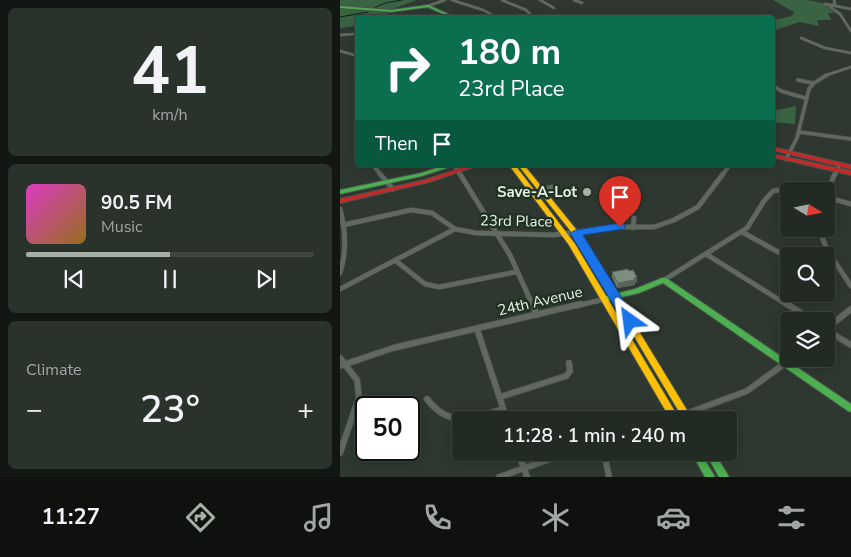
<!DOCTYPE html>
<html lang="en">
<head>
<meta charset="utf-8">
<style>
  :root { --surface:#222a24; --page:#2a322c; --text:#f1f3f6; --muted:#a2a7a6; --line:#3f4641; --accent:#a6b0a7 }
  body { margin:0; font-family:"Nunito Sans",sans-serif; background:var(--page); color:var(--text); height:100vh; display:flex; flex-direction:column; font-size:19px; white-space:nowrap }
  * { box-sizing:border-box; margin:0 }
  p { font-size:16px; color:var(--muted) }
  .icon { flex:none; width:28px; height:28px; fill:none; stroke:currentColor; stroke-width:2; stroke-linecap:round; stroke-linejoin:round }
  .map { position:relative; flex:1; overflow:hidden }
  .drawer { display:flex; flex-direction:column; gap:8px; padding:8px; background:#131714; width:340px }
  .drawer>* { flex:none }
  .guide { position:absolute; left:15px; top:15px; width:420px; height:152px; border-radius:5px; box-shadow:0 2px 12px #0003,0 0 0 1px var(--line); background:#0b6e4f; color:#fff; overflow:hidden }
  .needle { width:32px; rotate:100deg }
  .controls { position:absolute; left:440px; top:182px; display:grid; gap:10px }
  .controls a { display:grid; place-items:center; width:55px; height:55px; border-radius:5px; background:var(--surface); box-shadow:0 2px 12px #0003,0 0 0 1px var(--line); font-size:25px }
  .speed { position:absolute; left:15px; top:396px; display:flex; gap:10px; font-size:25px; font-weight:700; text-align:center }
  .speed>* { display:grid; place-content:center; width:65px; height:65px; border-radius:50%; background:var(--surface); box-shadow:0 2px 12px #0003,0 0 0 1px var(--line); line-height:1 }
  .speed .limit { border:2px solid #111; border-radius:8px; background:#fff; color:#111 }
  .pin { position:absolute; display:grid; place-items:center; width:42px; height:42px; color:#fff; margin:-51px -21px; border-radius:50% 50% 50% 0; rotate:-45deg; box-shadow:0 0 5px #0007 }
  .pin .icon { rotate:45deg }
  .me { position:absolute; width:55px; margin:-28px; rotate:329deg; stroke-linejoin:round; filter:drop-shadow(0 0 4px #0008) }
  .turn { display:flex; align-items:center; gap:18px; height:105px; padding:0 20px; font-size:22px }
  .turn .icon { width:65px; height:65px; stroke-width:2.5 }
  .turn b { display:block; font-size:35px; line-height:42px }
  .then { display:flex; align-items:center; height:48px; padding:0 20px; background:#0003; gap:10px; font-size:19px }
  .big { font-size:38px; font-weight:600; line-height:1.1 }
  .drawer .tile { flex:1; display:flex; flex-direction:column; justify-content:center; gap:8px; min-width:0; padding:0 18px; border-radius:8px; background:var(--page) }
  .drawer .dial { align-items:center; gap:0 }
  .dial b { font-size:65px; line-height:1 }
  .song { display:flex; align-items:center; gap:15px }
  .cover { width:60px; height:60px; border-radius:8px; background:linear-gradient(135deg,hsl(310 70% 55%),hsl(40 70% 35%)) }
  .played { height:5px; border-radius:2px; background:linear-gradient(90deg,var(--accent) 50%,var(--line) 50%) }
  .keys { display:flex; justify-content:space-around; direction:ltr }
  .heat { display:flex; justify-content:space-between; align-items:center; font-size:28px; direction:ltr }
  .trip { position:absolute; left:112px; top:411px; width:285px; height:50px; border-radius:5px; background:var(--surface); box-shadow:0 2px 12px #0003,0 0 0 1px var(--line); font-weight:600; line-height:50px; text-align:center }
  .tab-bar { display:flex; height:80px; justify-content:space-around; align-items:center; background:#0e110e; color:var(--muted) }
  .tab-bar .icon { width:35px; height:35px }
  .tab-bar .on { color:var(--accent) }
  .tab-bar b { font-size:22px; color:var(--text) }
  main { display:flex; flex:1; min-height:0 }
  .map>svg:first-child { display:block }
</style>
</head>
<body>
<main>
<section class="drawer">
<div class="tile dial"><b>41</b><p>km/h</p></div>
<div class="tile">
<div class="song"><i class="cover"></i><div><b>90.5 FM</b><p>Music</p></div></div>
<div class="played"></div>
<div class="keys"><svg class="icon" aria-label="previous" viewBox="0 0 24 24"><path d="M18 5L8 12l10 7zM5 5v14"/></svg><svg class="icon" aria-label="pause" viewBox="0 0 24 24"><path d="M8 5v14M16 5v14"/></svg><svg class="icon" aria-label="next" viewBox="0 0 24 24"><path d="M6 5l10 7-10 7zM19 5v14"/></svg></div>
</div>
<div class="tile"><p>Climate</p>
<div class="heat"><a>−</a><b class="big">23°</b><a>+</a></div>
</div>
</section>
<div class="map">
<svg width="511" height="477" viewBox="0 0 511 477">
  <rect width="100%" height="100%" fill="#2e3830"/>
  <g fill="#3a6343">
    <polygon points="0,0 77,0 50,10 0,5"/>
    <polygon points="433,0 467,0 483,3 494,13 488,13 491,20 477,20 479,26 459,22 433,31 433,20 452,16 454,12"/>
    <polygon points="0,8 47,13 52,17 18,18 17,26 0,28"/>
    <polygon points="456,106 455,124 433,122 433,111"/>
  </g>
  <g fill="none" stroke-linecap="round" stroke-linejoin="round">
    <g stroke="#092511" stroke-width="1">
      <polyline points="32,9 45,3 62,0"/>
      <polyline points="0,17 28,12"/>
    </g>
    <defs>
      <g id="street-far3">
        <polyline points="112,0 143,10 158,18"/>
        <polyline points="162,0 186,10 194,18"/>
        <polyline points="200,0 214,8"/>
        <polyline points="234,0 242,3"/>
        <polyline points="494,0 495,3 490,7 500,14 511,31"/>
        <polyline points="485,4 511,9"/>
        <polyline points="88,6 105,0"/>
        <polyline points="0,35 15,34"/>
        <polyline points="461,38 485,48 511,53"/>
        <polyline points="0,51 18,56"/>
        <polyline points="16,76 15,71 18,67"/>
        <polyline points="484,76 511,67"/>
      </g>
      <g id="street-far2">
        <polyline points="16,75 18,81"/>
        <polyline points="458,80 472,83"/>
        <polyline points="432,85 441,91 465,98"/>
        <polyline points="459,132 511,139"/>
        <polyline points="446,159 457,138 469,89 474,83 487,75"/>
        <polyline points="33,165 41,175"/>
        <polyline points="114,165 120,175"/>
        <polyline points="382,175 390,165"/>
        <polyline points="495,175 500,164"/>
      </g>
      <g id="street-far1">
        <polyline points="40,174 53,189"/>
        <polyline points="120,174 170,255 193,306"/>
        <polyline points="201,190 213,187"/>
        <polyline points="486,193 495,174"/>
        <polyline points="486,197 511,204"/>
        <path d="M0 209C6 231 7 251 0 273"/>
        <polyline points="3,225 71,210 92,213 115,229 136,233 213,235 275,227 314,227 334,220 358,207 383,174"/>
        <polyline points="293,228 294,218"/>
        <polyline points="479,229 487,250 511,286"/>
        <polyline points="402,232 449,258"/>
        <polyline points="366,254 449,306"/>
        <polyline points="56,261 85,284 99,287 176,272"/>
        <polyline points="486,265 496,265"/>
        <polyline points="324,280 407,228 424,201 433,191 444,189 462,191"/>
        <polyline points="0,289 115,229"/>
        <polyline points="236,306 265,299"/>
      </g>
      <g id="street">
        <polyline points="192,304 197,315"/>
        <polyline points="447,304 473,321"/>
        <polyline points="137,329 167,420"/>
        <polyline points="486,329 511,309"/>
        <polyline points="486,330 511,345"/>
        <polyline points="0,358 17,380 19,397 0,453"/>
        <polyline points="0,366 53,348 241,304"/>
        <polyline points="160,397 226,376 230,371 229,363"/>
        <path d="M87 399C110 429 132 418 163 409"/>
        <polyline points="329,420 407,391 451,359"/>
        <polyline points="178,452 187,477"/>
        <polyline points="264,452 269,477"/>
        <polyline points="159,477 230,452"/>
      </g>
      <g id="fast">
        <polygon points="88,5 117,18 112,18 88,7 51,12 0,8 0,6 51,10"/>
        <polygon points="106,165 114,165 113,166 82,176 0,194 0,190 81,173"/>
        <polygon points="322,278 326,278 511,404 511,412 508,411 323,283 299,293 265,301 263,301 261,299 263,297 295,289"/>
        <polygon points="351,452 360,452 375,477 365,477"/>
        <polygon points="365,452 374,452 389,477 379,477"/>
      </g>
      <g id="slow">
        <polygon points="169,165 175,165 235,244 340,420 331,420 229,245"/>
        <polygon points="178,165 184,165 239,233 353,420 344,420 233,234"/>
      </g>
      <g id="jam">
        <polygon points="432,147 511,165 511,169 432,150"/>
        <polygon points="432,154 511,171 511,175 432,157"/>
        <polygon points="130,165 138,165 137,166 89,182 0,203 0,199 85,180"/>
      </g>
    </defs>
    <use href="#street-far3" stroke="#4c554e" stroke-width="3"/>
    <use href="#street-far2" stroke="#4c554e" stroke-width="4.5"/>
    <use href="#street-far1" stroke="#4c554e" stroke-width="5.5"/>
    <use href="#street" stroke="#4c554e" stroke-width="7"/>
    <use href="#fast" stroke="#4c554e" stroke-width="2"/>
    <use href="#slow" stroke="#4c554e" stroke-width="2"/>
    <use href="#jam" stroke="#4c554e" stroke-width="2"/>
    <use href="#street-far3" stroke="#606861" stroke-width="2.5"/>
    <use href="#street-far2" stroke="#606861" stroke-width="3"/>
    <use href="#street-far1" stroke="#606861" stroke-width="4.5"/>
    <use href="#street" stroke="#606861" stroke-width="5.5"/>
    <use href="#fast" fill="#4caf50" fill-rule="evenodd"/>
    <use href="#slow" fill="#ffc107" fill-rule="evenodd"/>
    <use href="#jam" fill="#c62828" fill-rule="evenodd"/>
  </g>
  <polygon fill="#6c796e" points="289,271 297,277 297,282 295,283 295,285 277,288 272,277 272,272"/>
  <polygon fill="#58635a" points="297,277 297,282 295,283 295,285 277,288 278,283"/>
  <polygon fill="#7d8d80" stroke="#58635a" points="288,269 289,271 293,270 297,277 294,278 295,280 278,283 272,272"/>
  <polygon fill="#1a73e8" stroke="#114b97" points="280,223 284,224 285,227 284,229 243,235 296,321 294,324 285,324 230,233 236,230"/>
  <circle fill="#a6b0a7" stroke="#203223" stroke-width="2" cx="247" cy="192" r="5"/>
  <g text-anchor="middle" stroke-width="5" stroke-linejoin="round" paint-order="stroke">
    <g font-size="15" font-weight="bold" fill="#e6f1e7" stroke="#203223" text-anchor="end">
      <text x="237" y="197">Save-A-Lot</text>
    </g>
    <g font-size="15" fill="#e6f1e7" stroke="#203223">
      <text transform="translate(176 221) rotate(1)" y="5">23rd Place</text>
      <text transform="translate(200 301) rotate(-13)" y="5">24th Avenue</text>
    </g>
  </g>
</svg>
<div class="controls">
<a><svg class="needle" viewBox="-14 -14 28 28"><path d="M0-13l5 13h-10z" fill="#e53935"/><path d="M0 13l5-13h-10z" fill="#a2a7a6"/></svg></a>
<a><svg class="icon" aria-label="search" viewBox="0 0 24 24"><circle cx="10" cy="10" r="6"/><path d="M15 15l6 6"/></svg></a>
<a><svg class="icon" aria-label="layers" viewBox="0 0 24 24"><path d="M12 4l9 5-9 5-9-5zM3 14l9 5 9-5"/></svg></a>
</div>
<div class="speed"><div class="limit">50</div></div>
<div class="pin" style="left:280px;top:227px;background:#d93025"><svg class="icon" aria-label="arrive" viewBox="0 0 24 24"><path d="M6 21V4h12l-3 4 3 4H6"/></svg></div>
<svg class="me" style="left:290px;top:321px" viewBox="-20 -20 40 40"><path d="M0-17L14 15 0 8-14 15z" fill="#1a73e8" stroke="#fff" stroke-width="4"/></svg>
<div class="trip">11:28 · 1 min · 240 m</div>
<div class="guide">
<div class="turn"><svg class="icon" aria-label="right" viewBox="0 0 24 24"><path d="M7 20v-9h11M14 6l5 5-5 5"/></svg><div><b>180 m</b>23rd Place</div></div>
<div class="then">Then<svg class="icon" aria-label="arrive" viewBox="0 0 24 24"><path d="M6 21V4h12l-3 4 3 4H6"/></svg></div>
</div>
</div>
</main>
<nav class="tab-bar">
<b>11:27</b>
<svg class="icon on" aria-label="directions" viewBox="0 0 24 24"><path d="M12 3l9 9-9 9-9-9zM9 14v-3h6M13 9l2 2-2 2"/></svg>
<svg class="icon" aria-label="music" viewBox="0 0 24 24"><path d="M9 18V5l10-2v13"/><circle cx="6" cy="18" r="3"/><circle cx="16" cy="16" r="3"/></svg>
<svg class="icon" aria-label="phone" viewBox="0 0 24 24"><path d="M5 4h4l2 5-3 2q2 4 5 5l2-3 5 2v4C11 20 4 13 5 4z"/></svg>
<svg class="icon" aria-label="climate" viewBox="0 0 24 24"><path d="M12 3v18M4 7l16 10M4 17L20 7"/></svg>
<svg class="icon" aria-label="car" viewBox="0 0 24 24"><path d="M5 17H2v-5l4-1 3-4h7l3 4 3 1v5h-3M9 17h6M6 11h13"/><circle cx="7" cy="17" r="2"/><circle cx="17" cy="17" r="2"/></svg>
<svg class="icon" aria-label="filters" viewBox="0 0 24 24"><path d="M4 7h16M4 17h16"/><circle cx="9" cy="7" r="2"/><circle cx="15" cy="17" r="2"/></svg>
</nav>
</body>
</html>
